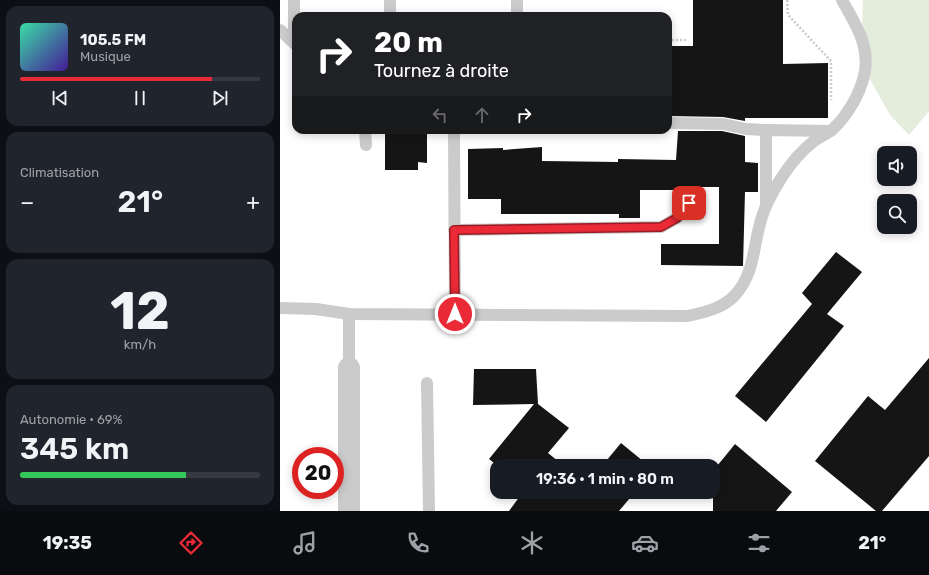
<!DOCTYPE html>
<html lang="fr">
<head>
<meta charset="utf-8">
<style>
  :root { --surface:#171b24; --page:#20242c; --text:#f1f3f6; --muted:#9ea1a6; --line:#363941; --accent:#eb2a38 }
  body { margin:0; font-family:Rubik,sans-serif; background:var(--page); color:var(--text); height:100vh; display:flex; flex-direction:column; font-size:15px; white-space:nowrap }
  * { box-sizing:border-box; margin:0 }
  p { font-size:13px; color:var(--muted) }
  .icon { flex:none; width:22px; height:22px; fill:none; stroke:currentColor; stroke-width:2; stroke-linecap:round; stroke-linejoin:round }
  .map { position:relative; flex:1; overflow:hidden }
  .side { display:flex; flex-direction:column; gap:6px; padding:6px; background:#0d0f14; width:280px }
  .side>* { flex:none }
  .banner { position:absolute; left:12px; top:12px; width:380px; height:122px; border-radius:12px; box-shadow:0 2px 10px #0003; background:#202124; color:#fff; overflow:hidden }
  .controls { position:absolute; left:597px; top:146px; display:grid; gap:8px }
  .controls a { display:grid; place-items:center; width:40px; height:40px; border-radius:8px; background:var(--surface); box-shadow:0 2px 10px #0003; font-size:20px }
  .speed { position:absolute; left:12px; top:447px; display:flex; gap:8px; font-size:20px; font-weight:700; text-align:center }
  .speed>* { display:grid; place-content:center; width:52px; height:52px; border-radius:50%; background:var(--surface); box-shadow:0 2px 10px #0003; line-height:1 }
  .speed .limit { border:6px solid #d22; background:#fff; color:#111 }
  .pin { position:absolute; display:grid; place-items:center; width:34px; height:34px; color:#fff; margin:-17px; border-radius:8px; box-shadow:0 2px 6px #0006 }
  .me { position:absolute; width:44px; margin:-22px; rotate:0deg; stroke-linejoin:round; filter:drop-shadow(0 0 3px #0008) }
  .turn { display:flex; align-items:center; gap:14px; height:84px; padding:0 16px; font-size:18px }
  .turn .icon { width:52px; height:52px; stroke-width:2.5 }
  .turn b { display:block; font-size:28px; line-height:34px }
  .lanes { display:flex; align-items:center; height:38px; padding:0 16px; background:#0003; justify-content:center; gap:20px; direction:ltr }
  .lanes .off { opacity:.35 }
  .big { font-size:30px; font-weight:600; line-height:1.1 }
  .side .widget { flex:1; display:flex; flex-direction:column; justify-content:center; gap:6px; min-width:0; padding:0 14px; border-radius:12px; background:var(--page) }
  .side .dial { align-items:center; gap:0 }
  .dial b { font-size:52px; line-height:1 }
  .song { display:flex; align-items:center; gap:12px }
  .cover { width:48px; height:48px; border-radius:6px; background:linear-gradient(135deg,hsl(160 70% 55%),hsl(260 70% 35%)) }
  .played { height:4px; border-radius:2px; background:linear-gradient(90deg,var(--accent) 80%,var(--line) 80%) }
  .keys { display:flex; justify-content:space-around; direction:ltr }
  .heat { display:flex; justify-content:space-between; align-items:center; font-size:22px; direction:ltr }
  .charge { height:6px; border-radius:3px; background:linear-gradient(90deg,#34c759 69%,var(--line) 0) }
  .trip { position:absolute; left:210px; top:459px; width:230px; height:40px; border-radius:12px; background:var(--surface); box-shadow:0 2px 10px #0003; font-weight:600; line-height:40px; text-align:center }
  .menu { display:flex; height:64px; justify-content:space-around; align-items:center; background:#090b0e; color:var(--muted) }
  .menu .icon { width:28px; height:28px }
  .menu .selected { color:var(--accent) }
  .menu b { font-size:18px; color:var(--text) }
  main { display:flex; flex:1; min-height:0 }
  .map>svg:first-child { display:block }
</style>
</head>
<body>
<main>
<section class="side">
<div class="widget">
<div class="song"><i class="cover"></i><div><b>105.5 FM</b><p>Musique</p></div></div>
<div class="played"></div>
<div class="keys"><svg class="icon" aria-label="previous" viewBox="0 0 24 24"><path d="M18 5L8 12l10 7zM5 5v14"/></svg><svg class="icon" aria-label="pause" viewBox="0 0 24 24"><path d="M8 5v14M16 5v14"/></svg><svg class="icon" aria-label="next" viewBox="0 0 24 24"><path d="M6 5l10 7-10 7zM19 5v14"/></svg></div>
</div>
<div class="widget"><p>Climatisation</p>
<div class="heat"><a>−</a><b class="big">21°</b><a>+</a></div>
</div>
<div class="widget dial"><b>12</b><p>km/h</p></div>
<div class="widget"><p>Autonomie · 69%</p><b class="big">345 km</b><div class="charge"></div></div>
</section>
<div class="map">
<svg width="649" height="511" viewBox="0 0 649 511">
  <rect width="100%" height="100%" fill="#fff"/>
  <polygon fill="#e4ecdb" points="583,0 649,0 649,111 629,135 610,115 581,63"/>
  <g fill="#151515">
    <polygon points="413,0 503,0 503,64 548,63 548,118 465,118 465,121 443,117 388,116 388,46 413,46"/>
    <polygon points="105,130 147,130 147,163 138,162 138,170 105,170"/>
    <polygon points="398,131 442,131 465,136 465,162 478,163 478,192 465,192 463,266 381,265 381,244 439,244 439,187 397,187 396,190 360,190 360,218 339,218 339,214 221,214 221,199 188,199 188,149 223,148 223,150 262,147 262,161 338,162 338,159 396,160"/>
    <polygon points="556,252 582,272 547,314 564,326 486,422 455,396 532,304 522,293"/>
    <polygon points="649,358 649,456 602,511 596,511 535,461 588,396 605,410"/>
    <polygon points="194,369 256,369 258,404 289,428 268,453 284,466 218,466 209,459 254,404 193,405"/>
    <polygon points="341,443 369,466 322,466"/>
    <polygon points="455,444 512,492 496,511 433,511 433,471"/>
    <polygon points="243,492 355,492 339,511 229,511"/>
  </g>
  <g fill="none" stroke-linecap="round" stroke-linejoin="round">
    <g stroke="#cbcbcb" stroke-width="2.5" stroke-dasharray="2 2" stroke-linecap="butt">
      <polyline points="507,0 508,15 551,61 551,100"/>
      <polyline points="388,40 407,40"/>
    </g>
    <g stroke="#cbcbcb" stroke-width="12">
      <polyline points="110,0 110,16"/>
      <polyline points="237,0 237,16"/>
      <polyline points="0,30 16,45"/>
      <polyline points="14,43 14,0"/>
      <polyline points="388,123 443,124 466,129 486,130"/>
      <polyline points="85,130 86,145"/>
      <polyline points="174,130 175,314"/>
      <polyline points="486,204 486,130 550,131"/>
      <polyline points="174,230 381,227 397,218 409,203"/>
      <path d="M0 308 36 309 69 314 408 316C426 312 444 308 456 294 475 272 473 246 481 220 485 205 493 191 502 177 511 163 521 151 534 141 540 137 546 134 552 130 567 116 579 96 584 76 591 47 576 25 562 0"/>
      <polyline points="69,368 69,314"/>
      <polyline points="147,383 149,511"/>
    </g>
    <polyline stroke="#cbcbcb" stroke-width="22" points="69,368 69,511"/>
  </g>
  <g fill="none" stroke-linecap="round" stroke-linejoin="round">
    <defs>
      <polyline id="route" points="175,314 174,230 381,227 397,218 409,203"/>
    </defs>
    <use href="#route" stroke="#991b24" stroke-width="10"/>
    <use href="#route" stroke="#eb2a38" stroke-width="7"/>
  </g>
</svg>
<div class="controls">
<a><svg class="icon" aria-label="sound" viewBox="0 0 24 24"><path d="M4 9h4l5-4v14l-5-4H4zM17 9q2 3 0 6"/></svg></a>
<a><svg class="icon" aria-label="search" viewBox="0 0 24 24"><circle cx="10" cy="10" r="6"/><path d="M15 15l6 6"/></svg></a>
</div>
<div class="speed"><div class="limit">20</div></div>
<div class="pin" style="left:409px;top:203px;background:#d93025"><svg class="icon" aria-label="arrive" viewBox="0 0 24 24"><path d="M6 21V4h12l-3 4 3 4H6"/></svg></div>
<svg class="me" style="left:175px;top:314px" viewBox="-20 -20 40 40"><circle r="17" fill="#eb2a38" stroke="#fff" stroke-width="3"/><path d="M0-11L8 9 0 5-8 9z" fill="#fff"/></svg>
<div class="trip">19:36 · 1 min · 80 m</div>
<div class="banner">
<div class="turn"><svg class="icon" aria-label="right" viewBox="0 0 24 24"><path d="M7 20v-9h11M14 6l5 5-5 5"/></svg><div><b>20 m</b>Tournez à droite</div></div>
<div class="lanes"><svg class="icon off" aria-label="left" viewBox="0 0 24 24"><path d="M17 20v-9H6M10 6l-5 5 5 5"/></svg><svg class="icon off" aria-label="ahead" viewBox="0 0 24 24"><path d="M12 20V5M6 11l6-6 6 6"/></svg><svg class="icon" aria-label="right" viewBox="0 0 24 24"><path d="M7 20v-9h11M14 6l5 5-5 5"/></svg></div>
</div>
</div>
</main>
<nav class="menu">
<b>19:35</b>
<svg class="icon selected" aria-label="directions" viewBox="0 0 24 24"><path d="M12 3l9 9-9 9-9-9zM9 14v-3h6M13 9l2 2-2 2"/></svg>
<svg class="icon" aria-label="music" viewBox="0 0 24 24"><path d="M9 18V5l10-2v13"/><circle cx="6" cy="18" r="3"/><circle cx="16" cy="16" r="3"/></svg>
<svg class="icon" aria-label="phone" viewBox="0 0 24 24"><path d="M5 4h4l2 5-3 2q2 4 5 5l2-3 5 2v4C11 20 4 13 5 4z"/></svg>
<svg class="icon" aria-label="climate" viewBox="0 0 24 24"><path d="M12 3v18M4 7l16 10M4 17L20 7"/></svg>
<svg class="icon" aria-label="car" viewBox="0 0 24 24"><path d="M5 17H2v-5l4-1 3-4h7l3 4 3 1v5h-3M9 17h6M6 11h13"/><circle cx="7" cy="17" r="2"/><circle cx="17" cy="17" r="2"/></svg>
<svg class="icon" aria-label="filters" viewBox="0 0 24 24"><path d="M4 7h16M4 17h16"/><circle cx="9" cy="7" r="2"/><circle cx="15" cy="17" r="2"/></svg>
<b>21°</b>
</nav>
</body>
</html>
